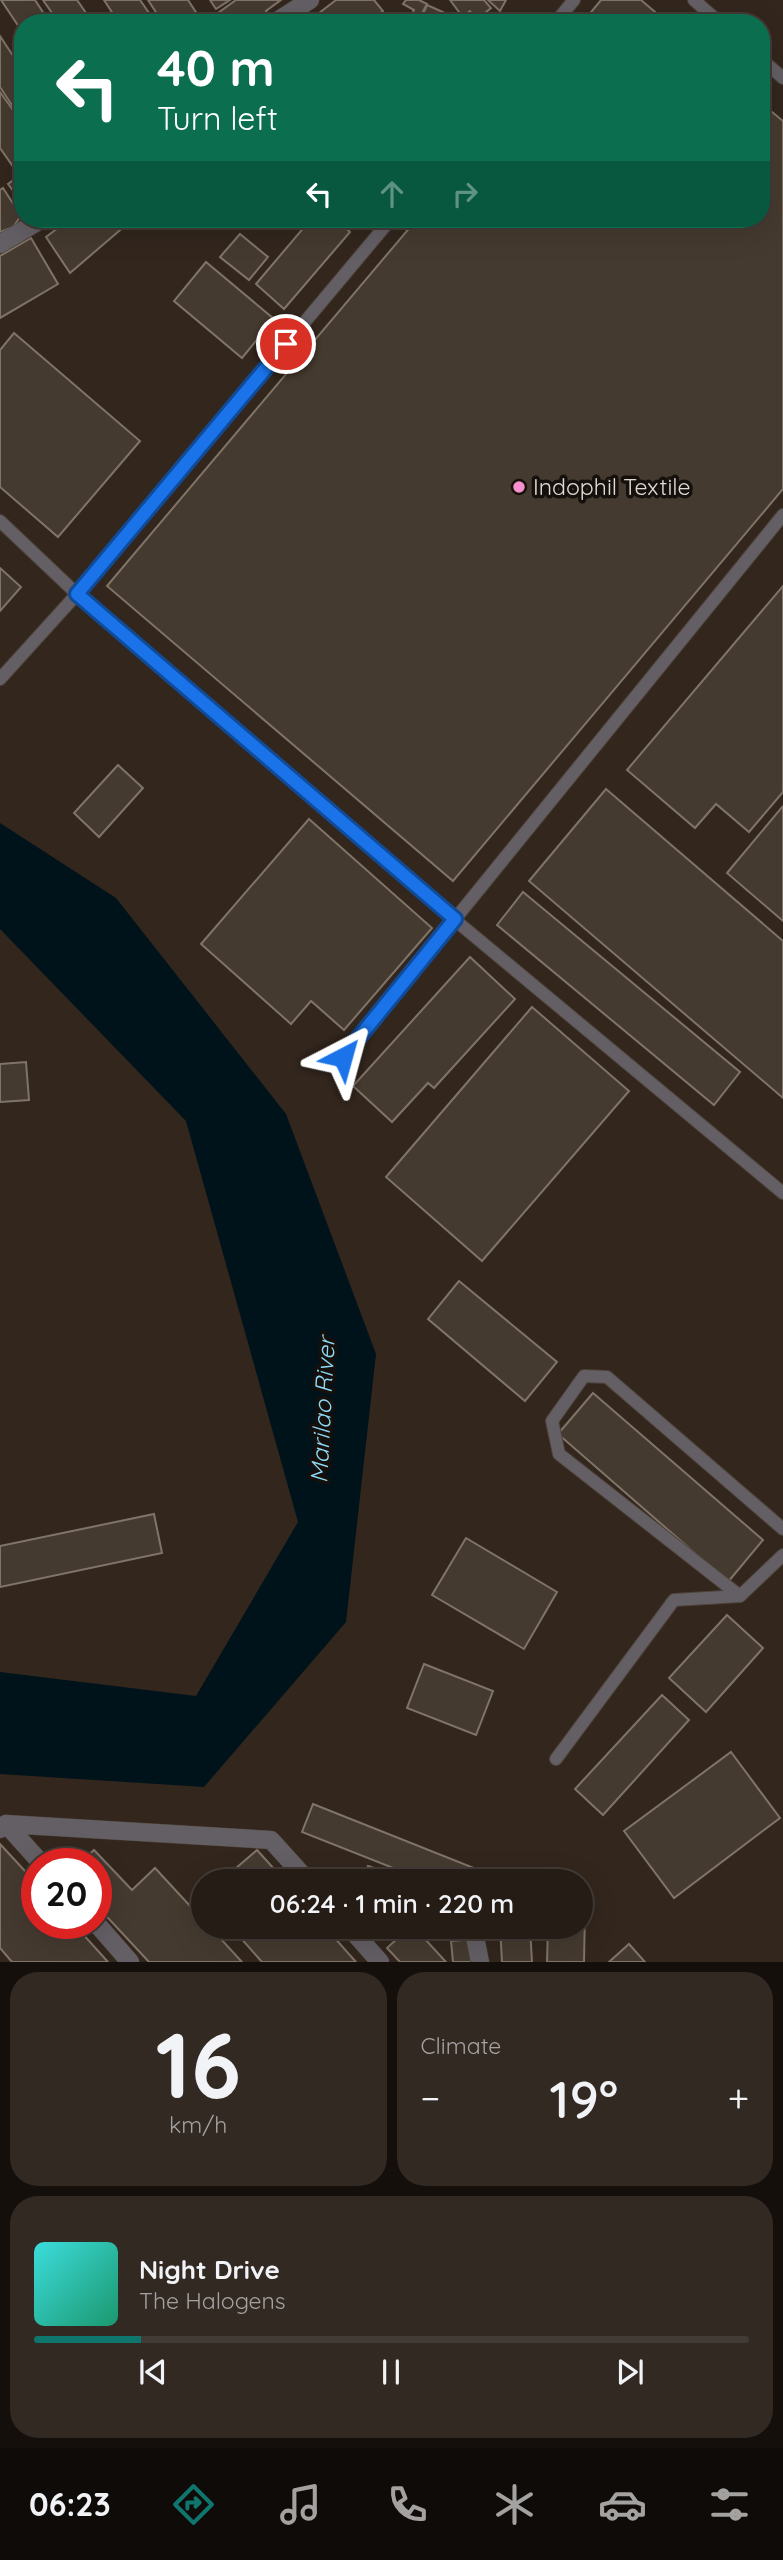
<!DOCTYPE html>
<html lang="en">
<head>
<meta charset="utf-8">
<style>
  :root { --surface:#261c16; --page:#322923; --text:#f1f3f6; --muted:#a4a1a1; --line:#423a35; --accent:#0f766e }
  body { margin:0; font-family:Quicksand,sans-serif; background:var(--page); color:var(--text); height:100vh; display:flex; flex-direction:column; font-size:26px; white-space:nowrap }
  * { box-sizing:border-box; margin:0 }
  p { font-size:23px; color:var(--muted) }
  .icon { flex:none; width:38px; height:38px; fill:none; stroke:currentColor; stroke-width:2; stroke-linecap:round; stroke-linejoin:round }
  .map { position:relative; height:1962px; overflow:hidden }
  .sheet { display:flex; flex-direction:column; gap:10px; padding:10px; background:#150f0c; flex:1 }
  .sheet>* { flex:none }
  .top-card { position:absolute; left:14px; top:14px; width:756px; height:214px; border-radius:28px; box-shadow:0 7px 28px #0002,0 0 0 2px var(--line); background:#0b6e4f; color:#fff; overflow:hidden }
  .speed { position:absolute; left:21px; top:1848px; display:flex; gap:14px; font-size:35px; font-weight:700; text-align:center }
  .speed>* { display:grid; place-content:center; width:91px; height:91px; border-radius:50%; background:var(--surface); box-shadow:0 7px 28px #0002,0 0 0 2px var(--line); line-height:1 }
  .speed .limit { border:10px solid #d22; background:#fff; color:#111 }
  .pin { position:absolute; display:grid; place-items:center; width:60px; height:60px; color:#fff; margin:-30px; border:4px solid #fff; border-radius:50%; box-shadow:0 2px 7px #0007 }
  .me { position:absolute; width:77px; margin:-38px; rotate:39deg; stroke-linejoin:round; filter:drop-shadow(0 0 5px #0008) }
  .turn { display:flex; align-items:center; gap:24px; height:147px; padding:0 28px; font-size:32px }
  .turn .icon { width:91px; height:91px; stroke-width:2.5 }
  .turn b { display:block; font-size:49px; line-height:60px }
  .lanes { display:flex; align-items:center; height:66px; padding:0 28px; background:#0003; justify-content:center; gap:35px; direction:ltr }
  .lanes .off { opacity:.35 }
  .big { font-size:52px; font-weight:600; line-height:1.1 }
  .sheet .card { flex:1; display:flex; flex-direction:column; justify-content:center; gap:10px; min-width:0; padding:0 24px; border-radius:28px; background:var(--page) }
  .sheet .dial { align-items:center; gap:0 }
  .dial b { font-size:91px; line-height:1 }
  .song { display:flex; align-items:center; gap:21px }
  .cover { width:84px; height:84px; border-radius:10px; background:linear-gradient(135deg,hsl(180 70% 55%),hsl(160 70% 35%)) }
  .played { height:7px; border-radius:4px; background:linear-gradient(90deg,var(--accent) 15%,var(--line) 15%) }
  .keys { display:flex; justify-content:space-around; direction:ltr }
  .heat { display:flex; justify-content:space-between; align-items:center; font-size:38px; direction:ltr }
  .sheet .tiles { flex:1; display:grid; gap:10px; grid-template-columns:1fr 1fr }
  .card:last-child { grid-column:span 2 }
  .trip { position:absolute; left:191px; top:1869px; width:402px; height:70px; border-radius:35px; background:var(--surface); box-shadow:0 7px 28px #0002,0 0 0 2px var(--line); font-weight:600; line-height:70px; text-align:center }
  .menu { display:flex; height:112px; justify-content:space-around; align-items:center; background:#0f0b09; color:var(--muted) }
  .menu .icon { width:49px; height:49px }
  .menu .selected { color:var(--accent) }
  .menu b { font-size:32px; color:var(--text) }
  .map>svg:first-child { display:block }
</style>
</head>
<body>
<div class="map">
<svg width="783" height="1962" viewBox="0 0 783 1962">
  <rect width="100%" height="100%" fill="#32261d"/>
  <polygon fill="#00131b" points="0,823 116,898 286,1114 376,1354 346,1622 204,1787 0,1774 0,1672 196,1696 298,1522 186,1121 0,929"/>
  <g fill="#453a2f" stroke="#807468" stroke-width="2">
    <polygon points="1,0 35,0 50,23 23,23 23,33"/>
    <polygon points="43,0 77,0 93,23 59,23"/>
    <polygon points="104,0 140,0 156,23 119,23"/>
    <polygon points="148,0 188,0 203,23 163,23"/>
    <polygon points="210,0 230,0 216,9"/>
    <polygon points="236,0 281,0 266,11 269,21 266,23 225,23 218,13"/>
    <polygon points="336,0 374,0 383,11 368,23 306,23"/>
    <polygon points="406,0 419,0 427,4 417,23 407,23 414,10 403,4"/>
    <polygon points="450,0 484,0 491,8 476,20 470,11 462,16"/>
    <polygon points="488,0 506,0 500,11"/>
    <polygon points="601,0 641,0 668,23 582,23"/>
    <polygon points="427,5 445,13 440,23 419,23"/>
    <polygon points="444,15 470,22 470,23 442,23"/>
    <polygon points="0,36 23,71 23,122 0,87"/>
    <polygon points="0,92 23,124 23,172 19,175 0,148"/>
    <polygon points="761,103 783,121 783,489 453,881 107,586 417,219 761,219"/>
    <polygon points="23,173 23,204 8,184"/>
    <polygon points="3,188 21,216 13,227 0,232 0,190"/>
    <polygon points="70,219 133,219 70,273 46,237"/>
    <polygon points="311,219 336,219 350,232 284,309 256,284"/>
    <polygon points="240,234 268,257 249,280 220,257"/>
    <polygon points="31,238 58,284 0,318 0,256"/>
    <polygon points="206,262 274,319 242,358 174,301"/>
    <polygon points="14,333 140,441 58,537 0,487 0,350"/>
    <polygon points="0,568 21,587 0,611"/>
    <polygon points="783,586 783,792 749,832 716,804 695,828 627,770"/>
    <polygon points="118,765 143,788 99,837 74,813"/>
    <polygon points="606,789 783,941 783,1098 529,881"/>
    <polygon points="783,806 783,921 727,873"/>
    <polygon points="309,819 432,928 344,1030 311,1001 291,1024 201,944"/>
    <polygon points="523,892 740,1072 714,1105 497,925"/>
    <polygon points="470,957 515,999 434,1088 428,1083 392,1122 353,1086"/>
    <polygon points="532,1007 629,1091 482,1261 386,1177"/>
    <polygon points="26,1062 29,1100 0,1102 0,1064"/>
    <polygon points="459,1281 557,1362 525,1401 428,1319"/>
    <polygon points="593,1393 763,1540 728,1582 558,1434"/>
    <polygon points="154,1514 162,1553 0,1587 0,1546"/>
    <polygon points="466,1538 557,1592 524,1649 432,1595"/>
    <polygon points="727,1615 763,1648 706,1712 669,1678"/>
    <polygon points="424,1664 493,1691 476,1735 407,1708"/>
    <polygon points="662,1695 689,1720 603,1815 575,1789"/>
    <polygon points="731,1752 780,1818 674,1898 624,1831"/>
    <polygon points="313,1804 484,1872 480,1881 426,1881 302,1832"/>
    <polygon points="0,1844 37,1884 37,1923 73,1923 108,1962 12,1962 0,1948"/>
    <polygon points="94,1850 132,1890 155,1868 203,1920 203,1927 210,1927 242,1962 149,1962 96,1905 96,1864 79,1864"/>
    <polygon points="257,1850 285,1881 221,1881"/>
    <polygon points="368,1866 411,1881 363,1881"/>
    <polygon points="581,1911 585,1911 584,1962 547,1962 548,1927 581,1927"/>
    <polygon points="231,1927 325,1927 356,1962 262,1962"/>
    <polygon points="410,1927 414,1927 446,1962 400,1962 387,1948"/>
    <polygon points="426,1927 453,1927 450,1935"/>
    <polygon points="500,1927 530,1927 532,1962 502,1962"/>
    <polygon points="475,1939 476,1962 453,1962 451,1941"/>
    <polygon points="629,1944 645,1962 609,1962"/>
  </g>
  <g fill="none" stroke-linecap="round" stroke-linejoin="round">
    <defs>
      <g id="lane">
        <polyline points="694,0 720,23"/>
        <polyline points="555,23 574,0"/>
        <polyline points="761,59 783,78"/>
        <polyline points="0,521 77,594 455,920 783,1193"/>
        <polyline points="0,679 77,594 391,219"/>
        <polyline points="343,1057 783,515"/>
        <polyline points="740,1596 559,1454 552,1421 584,1376 607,1377 783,1529"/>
        <polyline points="556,1759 674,1600 740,1596 783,1555"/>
      </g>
      <g id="street">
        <polyline points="274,23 310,0"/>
        <polyline points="0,244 42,219"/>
        <polyline points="6,1824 42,1864"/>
        <polyline points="0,1829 6,1824 271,1840 308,1881"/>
        <polyline points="481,1881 481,1880"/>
        <polyline points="96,1923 130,1962"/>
        <polyline points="349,1927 380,1962"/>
        <polyline points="477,1927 475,1937 480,1962"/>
      </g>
    </defs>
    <use href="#lane" stroke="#4e433a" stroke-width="14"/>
    <use href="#street" stroke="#4e433a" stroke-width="19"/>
    <use href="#lane" stroke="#635f65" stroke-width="12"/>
    <use href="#street" stroke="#635f65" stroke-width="18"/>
  </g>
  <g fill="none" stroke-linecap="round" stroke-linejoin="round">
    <defs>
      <polyline id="route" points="286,344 77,594 455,919 343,1057"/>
    </defs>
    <use href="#route" stroke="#114b97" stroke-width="18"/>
    <use href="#route" stroke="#1a73e8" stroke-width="12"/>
  </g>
  <circle fill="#f790cd" stroke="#15100c" stroke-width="2.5" cx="519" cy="487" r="7"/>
  <g text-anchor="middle" stroke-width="7" stroke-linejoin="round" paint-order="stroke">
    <g font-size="23" fill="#e1d9d3" stroke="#15100c" text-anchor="start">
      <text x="533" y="495">Indophil Textile</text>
    </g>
    <g font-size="24" font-style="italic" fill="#8ddbf8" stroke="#15100c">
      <text transform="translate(323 1410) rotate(-87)" y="8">Marilao River</text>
    </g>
  </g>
</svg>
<div class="speed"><div class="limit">20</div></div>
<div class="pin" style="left:286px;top:344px;background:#d93025"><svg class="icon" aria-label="arrive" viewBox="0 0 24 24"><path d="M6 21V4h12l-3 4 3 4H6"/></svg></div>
<svg class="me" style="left:343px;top:1057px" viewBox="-20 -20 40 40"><path d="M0-17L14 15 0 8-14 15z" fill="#1a73e8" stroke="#fff" stroke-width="4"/></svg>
<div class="trip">06:24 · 1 min · 220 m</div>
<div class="top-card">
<div class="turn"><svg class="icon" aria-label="left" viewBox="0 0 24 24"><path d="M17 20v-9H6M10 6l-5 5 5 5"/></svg><div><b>40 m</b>Turn left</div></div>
<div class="lanes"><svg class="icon" aria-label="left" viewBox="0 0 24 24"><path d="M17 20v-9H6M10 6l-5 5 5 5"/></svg><svg class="icon off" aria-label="ahead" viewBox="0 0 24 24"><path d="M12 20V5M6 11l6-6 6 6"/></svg><svg class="icon off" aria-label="right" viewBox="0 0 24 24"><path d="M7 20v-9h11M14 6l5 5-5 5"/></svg></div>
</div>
</div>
<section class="sheet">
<div class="tiles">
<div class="card dial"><b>16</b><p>km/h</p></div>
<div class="card"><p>Climate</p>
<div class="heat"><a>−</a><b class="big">19°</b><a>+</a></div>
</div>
<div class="card">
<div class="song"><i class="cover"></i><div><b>Night Drive</b><p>The Halogens</p></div></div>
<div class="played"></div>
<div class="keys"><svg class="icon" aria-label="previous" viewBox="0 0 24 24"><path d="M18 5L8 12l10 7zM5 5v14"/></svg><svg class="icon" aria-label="pause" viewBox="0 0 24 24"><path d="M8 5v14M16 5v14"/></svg><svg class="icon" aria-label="next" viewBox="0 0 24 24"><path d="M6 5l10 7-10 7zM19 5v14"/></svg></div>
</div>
</div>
</section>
<nav class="menu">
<b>06:23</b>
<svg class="icon selected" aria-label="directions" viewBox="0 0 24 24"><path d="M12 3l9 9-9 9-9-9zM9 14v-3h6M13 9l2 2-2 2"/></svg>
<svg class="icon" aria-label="music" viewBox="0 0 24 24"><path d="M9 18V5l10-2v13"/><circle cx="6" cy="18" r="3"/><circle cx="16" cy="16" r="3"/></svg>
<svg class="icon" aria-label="phone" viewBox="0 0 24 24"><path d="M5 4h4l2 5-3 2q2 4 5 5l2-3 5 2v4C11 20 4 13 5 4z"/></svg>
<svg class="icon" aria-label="climate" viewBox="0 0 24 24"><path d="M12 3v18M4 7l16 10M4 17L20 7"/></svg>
<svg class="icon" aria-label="car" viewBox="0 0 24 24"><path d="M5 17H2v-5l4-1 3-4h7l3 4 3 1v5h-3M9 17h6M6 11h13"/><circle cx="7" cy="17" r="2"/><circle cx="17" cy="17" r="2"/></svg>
<svg class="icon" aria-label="filters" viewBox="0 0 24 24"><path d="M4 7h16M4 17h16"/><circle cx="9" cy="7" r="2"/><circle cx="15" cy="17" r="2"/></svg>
</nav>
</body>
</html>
